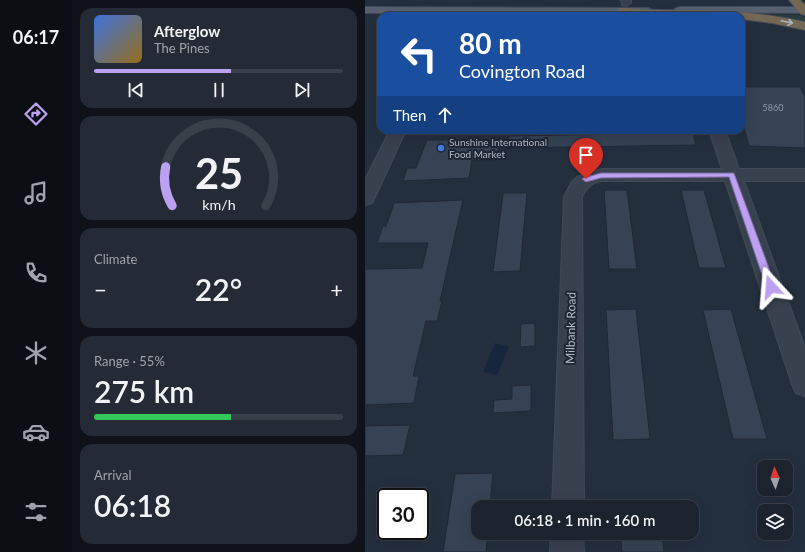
<!DOCTYPE html>
<html lang="en">
<head>
<meta charset="utf-8">
<style>
  :root { --surface:#1b232e; --page:#242b36; --text:#f1f3f6; --muted:#a0a4aa; --line:#39404a; --accent:#bca0f2 }
  body { margin:0; font-family:Lato,sans-serif; background:var(--page); color:var(--text); height:100vh; display:flex; flex-direction:column; font-size:15px; white-space:nowrap }
  * { box-sizing:border-box; margin:0 }
  p { font-size:13px; color:var(--muted) }
  .icon { flex:none; width:22px; height:22px; fill:none; stroke:currentColor; stroke-width:2; stroke-linecap:round; stroke-linejoin:round }
  .map { position:relative; flex:1; overflow:hidden }
  .drawer { display:flex; flex-direction:column; gap:8px; padding:8px; background:#0f1319; width:293px }
  .drawer>* { flex:none }
  .banner { position:absolute; left:12px; top:12px; width:368px; height:122px; border-radius:12px; box-shadow:0 4px 16px #0002,0 0 0 1px var(--line); background:#1a4fa0; color:#fff; overflow:hidden }
  .needle { width:26px; rotate:357deg }
  .buttons { position:absolute; left:392px; top:460px; display:grid; gap:8px }
  .buttons a { display:grid; place-items:center; width:36px; height:36px; border-radius:8px; background:var(--surface); box-shadow:0 4px 16px #0002,0 0 0 1px var(--line); font-size:20px }
  .speed { position:absolute; left:12px; top:488px; display:flex; gap:8px; font-size:20px; font-weight:700; text-align:center }
  .speed>* { display:grid; place-content:center; width:52px; height:52px; border-radius:50%; background:var(--surface); box-shadow:0 4px 16px #0002,0 0 0 1px var(--line); line-height:1 }
  .speed .limit { border:2px solid #111; border-radius:6px; background:#fff; color:#111 }
  .pin { position:absolute; display:grid; place-items:center; width:34px; height:34px; color:#fff; margin:-41px -17px; border-radius:50% 50% 50% 0; rotate:-45deg; box-shadow:0 0 4px #0007 }
  .pin .icon { rotate:45deg }
  .me { position:absolute; width:44px; margin:-22px; rotate:341deg; stroke-linejoin:round; filter:drop-shadow(0 0 3px #0008) }
  .turn { display:flex; align-items:center; gap:14px; height:84px; padding:0 16px; font-size:18px }
  .turn .icon { width:52px; height:52px; stroke-width:2.5 }
  .turn b { display:block; font-size:28px; line-height:34px }
  .then { display:flex; align-items:center; height:38px; padding:0 16px; background:#0003; gap:8px; font-size:15px }
  .big { font-size:30px; font-weight:600; line-height:1.1 }
  .drawer .tile { flex:1; display:flex; flex-direction:column; justify-content:center; gap:6px; min-width:0; padding:0 14px; border-radius:12px; background:var(--page) }
  .drawer .dial { align-items:center; gap:0 }
  .dial svg { height:104px; overflow:visible; fill:none; stroke:var(--line); stroke-width:7; stroke-linecap:round; text-anchor:middle }
  .dial text { fill:var(--text); stroke:none }
  .song { display:flex; align-items:center; gap:12px }
  .cover { width:48px; height:48px; border-radius:6px; background:linear-gradient(135deg,hsl(220 70% 55%),hsl(40 70% 35%)) }
  .played { height:4px; border-radius:2px; background:linear-gradient(90deg,var(--accent) 55%,var(--line) 55%) }
  .keys { display:flex; justify-content:space-around; direction:ltr }
  .heat { display:flex; justify-content:space-between; align-items:center; font-size:22px; direction:ltr }
  .charge { height:6px; border-radius:3px; background:linear-gradient(90deg,#34c759 55%,var(--line) 0) }
  .trip { position:absolute; left:106px; top:500px; width:228px; height:40px; border-radius:12px; background:var(--surface); box-shadow:0 4px 16px #0002,0 0 0 1px var(--line); font-weight:600; line-height:40px; text-align:center }
  main { display:flex; flex:1; min-height:0 }
  .tabs { display:flex; flex-direction:column; width:72px; justify-content:space-around; align-items:center; background:#0b0e12; color:var(--muted) }
  .tabs .icon { width:28px; height:28px }
  .tabs .current { color:var(--accent) }
  .tabs b { font-size:18px; color:var(--text) }
  .map>svg:first-child { display:block }
</style>
</head>
<body>
<main>
<nav class="tabs">
<b>06:17</b>
<svg class="icon current" aria-label="directions" viewBox="0 0 24 24"><path d="M12 3l9 9-9 9-9-9zM9 14v-3h6M13 9l2 2-2 2"/></svg>
<svg class="icon" aria-label="music" viewBox="0 0 24 24"><path d="M9 18V5l10-2v13"/><circle cx="6" cy="18" r="3"/><circle cx="16" cy="16" r="3"/></svg>
<svg class="icon" aria-label="phone" viewBox="0 0 24 24"><path d="M5 4h4l2 5-3 2q2 4 5 5l2-3 5 2v4C11 20 4 13 5 4z"/></svg>
<svg class="icon" aria-label="climate" viewBox="0 0 24 24"><path d="M12 3v18M4 7l16 10M4 17L20 7"/></svg>
<svg class="icon" aria-label="car" viewBox="0 0 24 24"><path d="M5 17H2v-5l4-1 3-4h7l3 4 3 1v5h-3M9 17h6M6 11h13"/><circle cx="7" cy="17" r="2"/><circle cx="17" cy="17" r="2"/></svg>
<svg class="icon" aria-label="filters" viewBox="0 0 24 24"><path d="M4 7h16M4 17h16"/><circle cx="9" cy="7" r="2"/><circle cx="15" cy="17" r="2"/></svg>
</nav>
<section class="drawer">
<div class="tile">
<div class="song"><i class="cover"></i><div><b>Afterglow</b><p>The Pines</p></div></div>
<div class="played"></div>
<div class="keys"><svg class="icon" aria-label="previous" viewBox="0 0 24 24"><path d="M18 5L8 12l10 7zM5 5v14"/></svg><svg class="icon" aria-label="pause" viewBox="0 0 24 24"><path d="M8 5v14M16 5v14"/></svg><svg class="icon" aria-label="next" viewBox="0 0 24 24"><path d="M6 5l10 7-10 7zM19 5v14"/></svg></div>
</div>
<div class="tile dial"><svg viewBox="0 0 100 80">
<path d="M14 69A42 42 0 1 1 86 69"/>
<path d="M14 69A42 42 0 0 1 9 39" stroke="#bca0f2"/>
<text x="50" y="56" font-size="32" font-weight="700">25</text>
<text x="50" y="72" font-size="11">km/h</text>
</svg></div>
<div class="tile"><p>Climate</p>
<div class="heat"><a>−</a><b class="big">22°</b><a>+</a></div>
</div>
<div class="tile"><p>Range · 55%</p><b class="big">275 km</b><div class="charge"></div></div>
<div class="tile"><p>Arrival</p><b class="big">06:18</b></div>
</section>
<div class="map">
<svg width="440" height="552" viewBox="0 0 440 552">
  <rect width="100%" height="100%" fill="#242f3e"/>
  <g fill="#263c3f">
    <polygon points="91,14 330,16 89,16"/>
    <polygon points="394,15 434,15 440,17 440,24"/>
  </g>
  <polygon fill="#17263c" points="130,343 144,347 132,375 118,372"/>
  <g fill="#364354" stroke="#1f2835">
    <polygon points="376,87 435,87 440,96 440,148 384,146 376,118"/>
    <polygon points="328,133 331,145 142,148 144,136"/>
    <polygon points="62,140 135,140 131,160 107,160 104,178 38,181 42,168 51,168"/>
    <polygon points="239,190 262,190 272,269 244,269"/>
    <polygon points="316,190 339,190 361,268 334,268"/>
    <polygon points="138,193 162,193 155,271 128,272"/>
    <polygon points="98,200 75,301 77,301 72,321 61,321 48,376 54,376 49,403 0,405 0,269 57,268 63,243 12,243 18,226 21,226 29,203"/>
    <polygon points="271,309 285,439 248,440 241,310"/>
    <polygon points="366,309 402,439 368,439 338,310"/>
    <polygon points="170,323 170,346 155,347 156,324"/>
    <polygon points="166,385 166,411 128,413 129,400 147,399 147,386"/>
    <polygon points="45,425 38,455 0,456 0,426"/>
    <polygon points="128,473 125,507 113,507 113,533 123,533 121,552 78,552 90,474"/>
    <polygon points="255,533 297,533 299,552 257,552"/>
  </g>
  <g fill="none" stroke-linecap="round" stroke-linejoin="round">
    <defs>
      <g id="minor">
        <polygon points="256,0 266,0 266,3 261,6 257,5"/>
        <polygon points="25,130 41,130 9,199 7,203 0,205 0,180"/>
        <path d="M344 130H360L374 169H440V181H379L440 348V396L431 393 427 384 360 181H236C226 183 221 188 217 197L219 507H187L199 197 206 183 212 177 236 169H357Z"/>
        <polygon points="186,533 218,533 219,552 185,552"/>
      </g>
      <g id="major">
        <polygon points="0,7 283,8 289,11 283,14 0,13"/>
        <polygon points="315,7 440,7 440,13 311,12 309,10 311,8"/>
      </g>
      <g id="highway">
        <polygon points="424,0 435,0 440,5 440,15 436,14"/>
        <path d="M258 8C285 11 313 10 340 10 374 11 407 15 440 22V30L407 23 376 19V16H272L254 13 252 11 254 9Z"/>
      </g>
    </defs>
    <use href="#minor" stroke="#414a57" stroke-width="2"/>
    <use href="#major" stroke="#414a57" stroke-width="2"/>
    <use href="#highway" stroke="#434c59" stroke-width="2"/>
    <use href="#minor" fill="#38414e" fill-rule="evenodd"/>
    <use href="#major" fill="#56606e" fill-rule="evenodd"/>
    <use href="#highway" fill="#746855" fill-rule="evenodd"/>
  </g>
  <defs><path id="oneway-shaft" d="M-6 0H5M1.5-3L5.5 0L1.5 3" fill="none" stroke-width="1.6" stroke-linecap="round" stroke-linejoin="round"/></defs>
  <use stroke="#aeb4bd" href="#oneway-shaft" transform="translate(422 22) rotate(12)"/>
  <polygon fill="#bca0f2" stroke="#7a689d" points="236,173 369,173 411,287 409,290 406,291 401,287 364,177 236,178 221,182 217,179 218,178"/>
  <circle fill="#3f7fe0" stroke="#1d2633" stroke-width="1.5" cx="76" cy="148" r="4"/>
  <g text-anchor="middle" stroke-width="4" stroke-linejoin="round" paint-order="stroke">
    <g font-size="9" fill="#929caa">
      <text x="408" y="111">5860</text>
    </g>
    <g font-size="10" fill="#b4bcc9" stroke="#1d2633" text-anchor="start">
      <text x="84" y="146">Sunshine International<tspan x="84" dy="12">Food Market</tspan></text>
    </g>
    <g font-size="12" fill="#b4bcc9" stroke="#1d2633">
      <text transform="translate(206 328) rotate(-89)" y="4">Milbank Road</text>
    </g>
  </g>
</svg>
<div class="buttons">
<a><svg class="needle" viewBox="-14 -14 28 28"><path d="M0-13l5 13h-10z" fill="#e53935"/><path d="M0 13l5-13h-10z" fill="#a0a4aa"/></svg></a>
<a><svg class="icon" aria-label="layers" viewBox="0 0 24 24"><path d="M12 4l9 5-9 5-9-5zM3 14l9 5 9-5"/></svg></a>
</div>
<div class="speed"><div class="limit">30</div></div>
<div class="pin" style="left:221px;top:179px;background:#d93025"><svg class="icon" aria-label="arrive" viewBox="0 0 24 24"><path d="M6 21V4h12l-3 4 3 4H6"/></svg></div>
<svg class="me" style="left:406px;top:287px" viewBox="-20 -20 40 40"><path d="M0-17L14 15 0 8-14 15z" fill="#bca0f2" stroke="#fff" stroke-width="4"/></svg>
<div class="trip">06:18 · 1 min · 160 m</div>
<div class="banner">
<div class="turn"><svg class="icon" aria-label="left" viewBox="0 0 24 24"><path d="M17 20v-9H6M10 6l-5 5 5 5"/></svg><div><b>80 m</b>Covington Road</div></div>
<div class="then">Then<svg class="icon" aria-label="ahead" viewBox="0 0 24 24"><path d="M12 20V5M6 11l6-6 6 6"/></svg></div>
</div>
</div>
</main>
</body>
</html>
